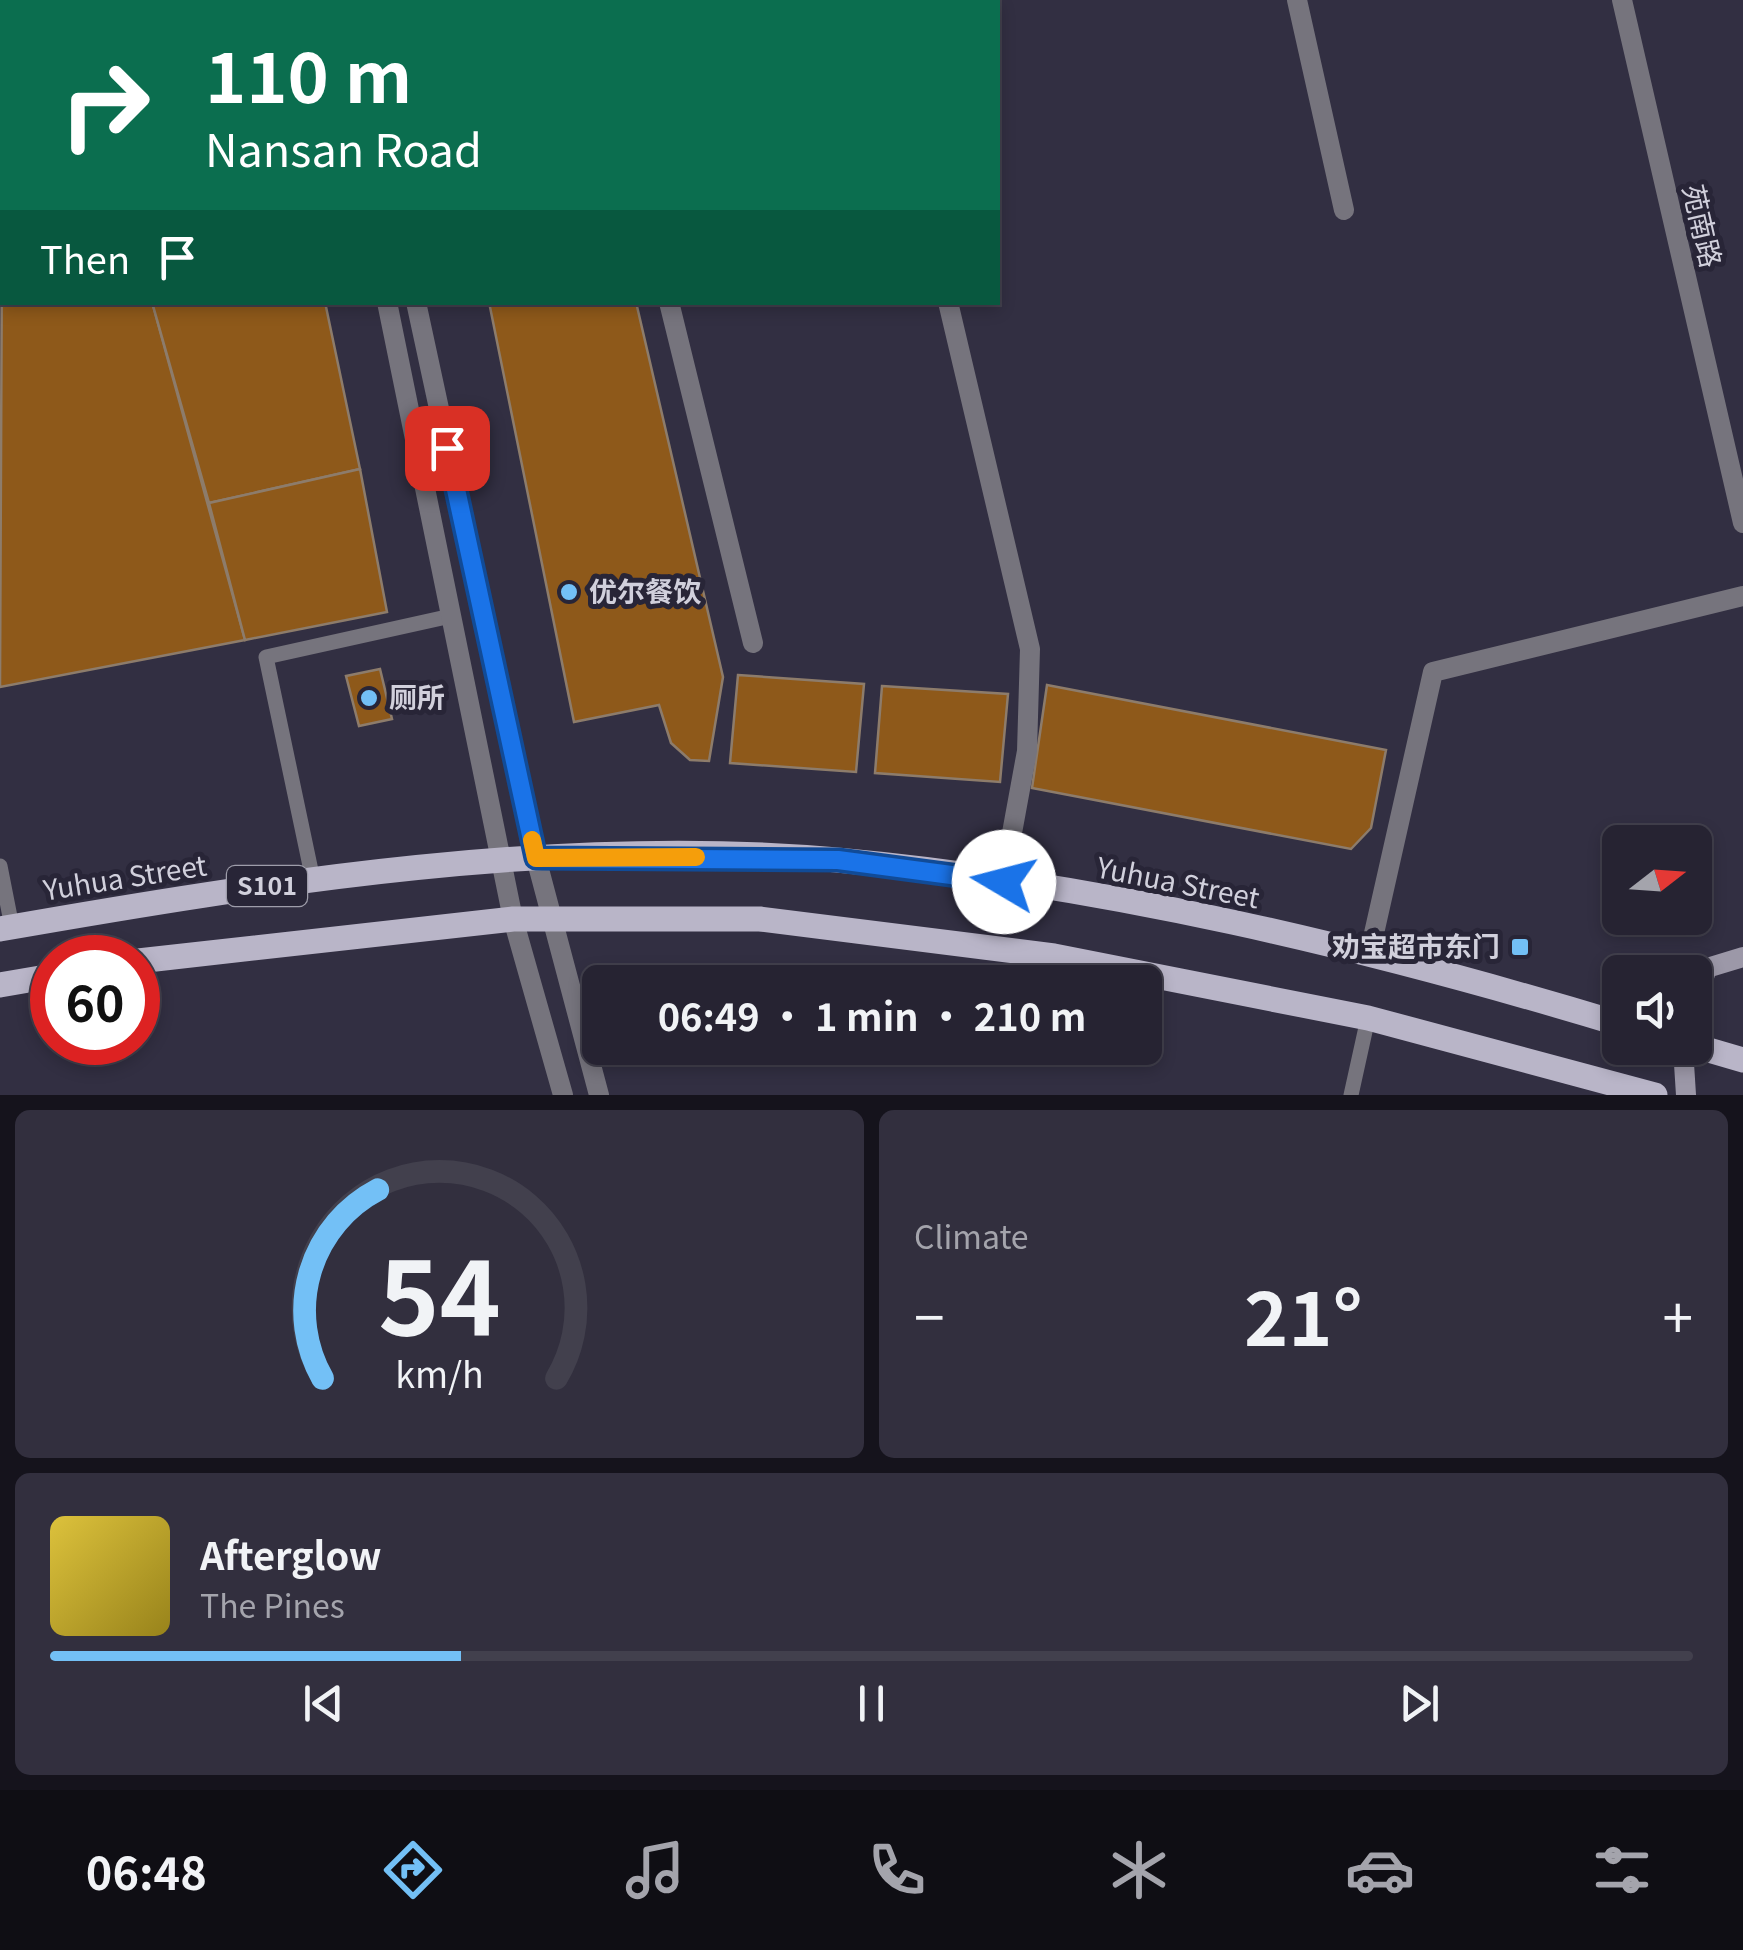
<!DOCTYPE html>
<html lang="en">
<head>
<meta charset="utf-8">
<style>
  :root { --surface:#262332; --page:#322f3e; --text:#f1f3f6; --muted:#a4a4ac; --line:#42404d; --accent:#73c0f6 }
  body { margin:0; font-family:Georgia,"Noto Sans SC",serif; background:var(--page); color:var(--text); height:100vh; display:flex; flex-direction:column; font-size:38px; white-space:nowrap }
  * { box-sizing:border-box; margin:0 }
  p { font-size:32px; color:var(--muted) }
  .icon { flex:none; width:55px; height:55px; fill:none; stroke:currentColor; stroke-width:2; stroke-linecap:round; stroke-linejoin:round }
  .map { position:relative; height:1095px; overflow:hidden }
  .side { display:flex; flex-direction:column; gap:15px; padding:15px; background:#15131c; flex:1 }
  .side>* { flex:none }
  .top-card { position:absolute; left:0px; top:0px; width:1000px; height:305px; box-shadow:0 5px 15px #0003,0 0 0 2px var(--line); background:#0b6e4f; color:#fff; overflow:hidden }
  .needle { width:65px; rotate:73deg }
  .buttons { position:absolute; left:1602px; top:825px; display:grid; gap:20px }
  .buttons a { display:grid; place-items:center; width:110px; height:110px; border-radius:15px; background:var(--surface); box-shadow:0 5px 15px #0003,0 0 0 2px var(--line); font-size:50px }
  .speed { position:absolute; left:30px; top:935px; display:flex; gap:20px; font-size:50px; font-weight:700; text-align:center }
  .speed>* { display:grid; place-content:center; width:130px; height:130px; border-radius:50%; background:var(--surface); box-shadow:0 5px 15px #0003,0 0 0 2px var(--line); line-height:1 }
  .speed .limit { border:15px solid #d22; background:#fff; color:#111 }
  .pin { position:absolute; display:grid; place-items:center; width:85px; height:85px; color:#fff; margin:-42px; border-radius:20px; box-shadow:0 5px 15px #0006 }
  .me { position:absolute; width:110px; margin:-55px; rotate:278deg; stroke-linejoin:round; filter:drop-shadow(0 0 8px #0008) }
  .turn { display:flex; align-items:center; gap:35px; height:210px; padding:0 40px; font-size:45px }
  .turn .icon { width:130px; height:130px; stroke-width:2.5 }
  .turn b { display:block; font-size:70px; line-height:85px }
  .then { display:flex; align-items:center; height:95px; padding:0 40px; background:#0003; gap:20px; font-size:38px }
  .big { font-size:75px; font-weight:700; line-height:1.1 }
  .side .widget { flex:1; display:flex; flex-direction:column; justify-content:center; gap:15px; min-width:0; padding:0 35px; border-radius:15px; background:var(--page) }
  .side .dial { align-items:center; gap:0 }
  .dial svg { height:260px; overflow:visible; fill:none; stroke:var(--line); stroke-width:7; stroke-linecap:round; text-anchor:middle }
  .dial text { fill:var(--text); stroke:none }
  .song { display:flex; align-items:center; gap:30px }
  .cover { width:120px; height:120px; border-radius:15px; background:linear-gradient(135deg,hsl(50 70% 55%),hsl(50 70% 35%)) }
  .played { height:10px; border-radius:5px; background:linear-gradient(90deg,var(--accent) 25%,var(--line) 25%) }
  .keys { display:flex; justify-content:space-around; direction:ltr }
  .heat { display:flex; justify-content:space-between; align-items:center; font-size:55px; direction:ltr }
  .side .tiles { flex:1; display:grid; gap:15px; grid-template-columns:1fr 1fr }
  .widget:last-child { grid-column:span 2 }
  .trip { position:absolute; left:582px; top:965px; width:580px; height:100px; border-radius:15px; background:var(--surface); box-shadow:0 5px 15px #0003,0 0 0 2px var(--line); font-weight:700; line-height:100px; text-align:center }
  .tab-bar { display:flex; height:160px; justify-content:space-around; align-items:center; background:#0f0e14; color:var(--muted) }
  .tab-bar .icon { width:70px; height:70px }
  .tab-bar .current { color:var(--accent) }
  .tab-bar b { font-size:45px; color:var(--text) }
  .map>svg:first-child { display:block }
</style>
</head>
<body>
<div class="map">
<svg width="1743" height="1095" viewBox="0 0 1743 1095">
  <rect width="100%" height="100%" fill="#322f42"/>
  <g fill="#8e591a" stroke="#8d7c6b" stroke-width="2.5">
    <polygon points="0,0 27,2 2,2 0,199"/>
    <rect x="50" y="0" width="212" height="2"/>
    <polygon points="422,0 567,0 568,2 422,2"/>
    <polygon points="2,237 2,302 152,302 245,640 0,687"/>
    <polygon points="152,302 325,302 360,469 209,503"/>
    <polygon points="489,302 636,302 723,677 709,761 690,760 671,743 659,705 574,722"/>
    <polygon points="360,469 387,612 245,640 209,503"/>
    <polygon points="380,669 392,719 359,726 346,676"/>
    <polygon points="738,675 864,684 856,772 730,763"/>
    <polygon points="1047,685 1386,750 1371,828 1351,849 1032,788"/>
    <polygon points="882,686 1008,694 1000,782 875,773"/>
  </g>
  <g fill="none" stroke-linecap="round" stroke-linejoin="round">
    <g stroke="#76747d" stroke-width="15">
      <polyline points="211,2 212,0"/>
      <polyline points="0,866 12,927"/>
      <polyline points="313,880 266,657 451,616"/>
      <polyline points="1351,1095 1368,1018"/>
    </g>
    <g stroke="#76747d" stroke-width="20">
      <polyline points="594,0 595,2"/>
      <polyline points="873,0 874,2"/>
      <polyline points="1297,0 1344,210"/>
      <polyline points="1622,0 1743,523"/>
      <polyline points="669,302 753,643"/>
      <polyline points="948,302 1030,649 1027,751 1003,882"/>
      <polyline points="1370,951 1433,672 1743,596"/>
    </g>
    <g stroke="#76747d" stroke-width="20">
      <polyline points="326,0 326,2"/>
      <polyline points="351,0 351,2"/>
      <polyline points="387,302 513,919 563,1095"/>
      <polyline points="416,302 536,858 599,1095"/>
    </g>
    <g stroke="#9c98a8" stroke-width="20">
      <polyline points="1695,1005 1707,968 1743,957"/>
      <polyline points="1683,1048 1686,1095"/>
    </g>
    <g stroke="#b9b5c8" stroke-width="25">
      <path d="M0 929C269 882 564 835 837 860 1103 884 1365 947 1620 1024"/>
      <polyline points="138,961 513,919 760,919 1054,956 1368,1018 1655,1095"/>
      <polyline points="0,985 52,976"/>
      <polyline points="1695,1046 1743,1060"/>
    </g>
  </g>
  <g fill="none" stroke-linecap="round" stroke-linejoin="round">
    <defs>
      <polyline id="route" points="447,448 536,858 838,860 1004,882"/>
    </defs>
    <use href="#route" stroke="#114b97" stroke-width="25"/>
    <use href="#route" stroke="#1a73e8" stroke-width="18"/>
    <polyline stroke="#f59e0b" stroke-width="18" points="532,840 536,858 696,857"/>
  </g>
  <g fill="#73c0f6" stroke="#282537" stroke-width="4">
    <circle cx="569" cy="592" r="10"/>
    <circle cx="369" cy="698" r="10"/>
    <rect x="1510" y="937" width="20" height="20" rx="5"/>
  </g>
  <g text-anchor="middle" stroke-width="10" stroke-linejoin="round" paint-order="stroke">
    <rect fill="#282537" stroke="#9e9daa" stroke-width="2.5" x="227" y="866" width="80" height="40" rx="8"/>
    <g font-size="25" font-weight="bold" fill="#d1d0dc">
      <text x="267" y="895">S101</text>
    </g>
    <g font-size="28" fill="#d1d0dc" stroke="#282537">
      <text transform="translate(1702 226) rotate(77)" y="10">苑南路</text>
      <text transform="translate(125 878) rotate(-9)" y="10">Yuhua Street</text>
      <text transform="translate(1178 883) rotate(11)" y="10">Yuhua Street</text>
    </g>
    <g font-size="28" font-weight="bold" fill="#d1d0dc" stroke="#282537" text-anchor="start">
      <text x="589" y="602">优尔餐饮</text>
      <text x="389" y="708">厕所</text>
      <text x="1500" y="957" text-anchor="end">劝宝超市东门</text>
    </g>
  </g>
</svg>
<div class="buttons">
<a><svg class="needle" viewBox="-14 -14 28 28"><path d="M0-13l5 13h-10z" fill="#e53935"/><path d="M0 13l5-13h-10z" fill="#a4a4ac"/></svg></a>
<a><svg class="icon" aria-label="sound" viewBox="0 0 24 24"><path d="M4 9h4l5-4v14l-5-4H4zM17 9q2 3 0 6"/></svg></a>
</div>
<div class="speed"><div class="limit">60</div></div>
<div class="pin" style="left:447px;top:448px;background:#d93025"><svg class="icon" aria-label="arrive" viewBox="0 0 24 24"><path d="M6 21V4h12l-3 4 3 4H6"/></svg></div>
<svg class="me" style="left:1004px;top:882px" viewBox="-20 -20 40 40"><circle r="19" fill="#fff"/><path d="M0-13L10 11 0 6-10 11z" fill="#1a73e8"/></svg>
<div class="trip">06:49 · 1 min · 210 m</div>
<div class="top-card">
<div class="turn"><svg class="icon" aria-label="right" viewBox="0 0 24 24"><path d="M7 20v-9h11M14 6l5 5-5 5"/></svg><div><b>110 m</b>Nansan Road</div></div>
<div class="then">Then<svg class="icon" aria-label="arrive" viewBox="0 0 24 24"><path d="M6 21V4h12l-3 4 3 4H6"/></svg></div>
</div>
</div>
<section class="side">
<div class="tiles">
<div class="widget dial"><svg viewBox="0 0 100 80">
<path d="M14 69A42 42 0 1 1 86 69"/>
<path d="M14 69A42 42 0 0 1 31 11" stroke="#73c0f6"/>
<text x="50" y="56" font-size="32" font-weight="700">54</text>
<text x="50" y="72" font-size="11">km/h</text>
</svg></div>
<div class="widget"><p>Climate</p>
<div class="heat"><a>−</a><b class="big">21°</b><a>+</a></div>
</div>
<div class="widget">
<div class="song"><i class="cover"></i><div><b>Afterglow</b><p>The Pines</p></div></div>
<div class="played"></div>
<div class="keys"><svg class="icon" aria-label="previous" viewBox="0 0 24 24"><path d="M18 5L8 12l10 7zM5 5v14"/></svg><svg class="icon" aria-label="pause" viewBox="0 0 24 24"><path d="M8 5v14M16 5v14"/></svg><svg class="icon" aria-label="next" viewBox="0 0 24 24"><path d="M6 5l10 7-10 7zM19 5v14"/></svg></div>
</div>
</div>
</section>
<nav class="tab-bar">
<b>06:48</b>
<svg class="icon current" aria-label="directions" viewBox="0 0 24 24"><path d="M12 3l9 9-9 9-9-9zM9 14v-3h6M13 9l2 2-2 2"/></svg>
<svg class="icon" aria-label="music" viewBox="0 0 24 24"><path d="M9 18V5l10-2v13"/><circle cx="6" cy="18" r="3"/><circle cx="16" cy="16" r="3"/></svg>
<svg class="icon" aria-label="phone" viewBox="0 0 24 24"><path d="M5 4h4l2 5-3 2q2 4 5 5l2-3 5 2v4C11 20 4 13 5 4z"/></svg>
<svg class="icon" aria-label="climate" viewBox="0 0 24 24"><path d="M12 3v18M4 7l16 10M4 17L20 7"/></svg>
<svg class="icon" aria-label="car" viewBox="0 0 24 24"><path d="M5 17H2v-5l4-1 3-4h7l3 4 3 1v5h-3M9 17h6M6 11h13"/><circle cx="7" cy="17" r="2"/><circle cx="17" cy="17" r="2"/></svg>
<svg class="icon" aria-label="filters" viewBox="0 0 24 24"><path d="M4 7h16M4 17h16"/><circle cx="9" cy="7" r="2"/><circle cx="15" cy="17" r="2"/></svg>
</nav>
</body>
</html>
